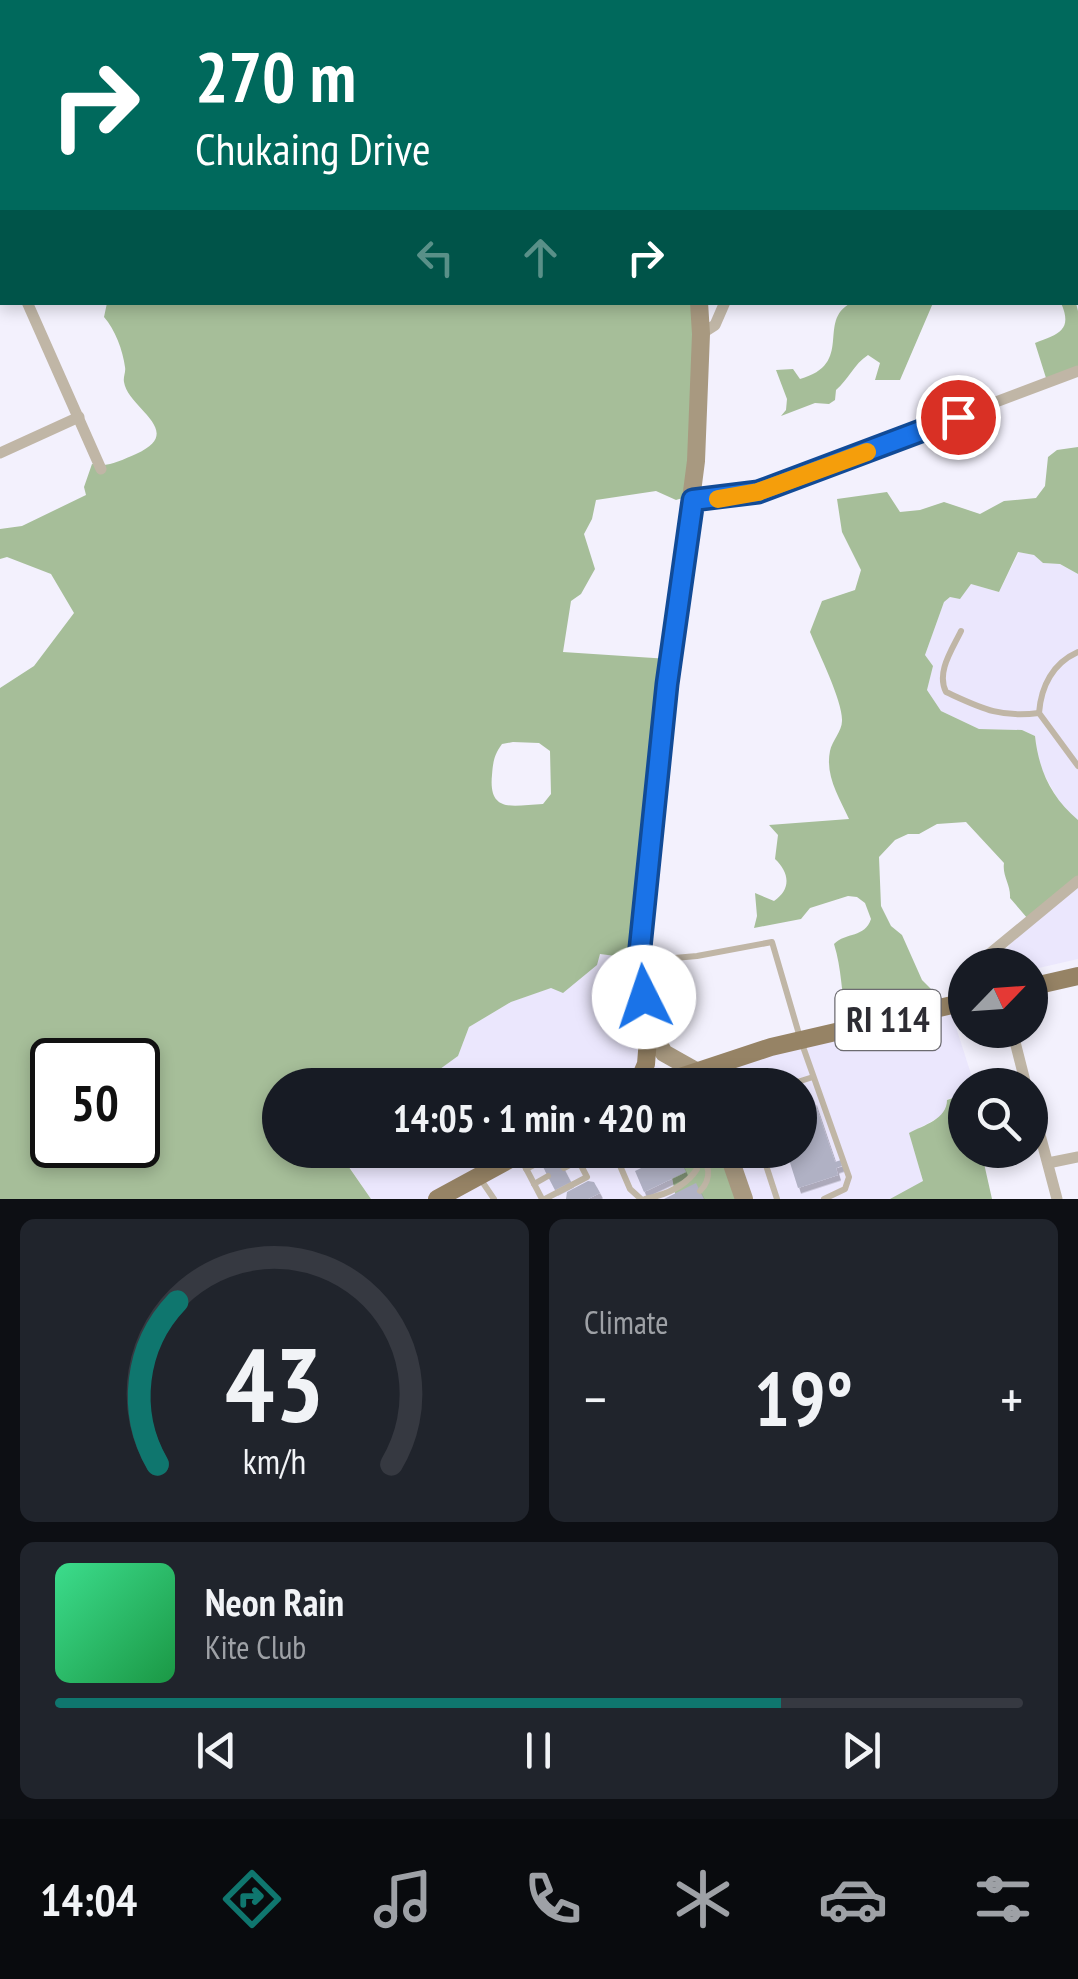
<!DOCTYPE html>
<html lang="en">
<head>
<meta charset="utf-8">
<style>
  :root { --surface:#171b24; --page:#20242c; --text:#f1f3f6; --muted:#9ea1a6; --line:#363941; --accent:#0f766e }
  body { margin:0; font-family:"PT Sans Narrow",sans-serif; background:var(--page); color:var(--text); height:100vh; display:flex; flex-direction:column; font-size:38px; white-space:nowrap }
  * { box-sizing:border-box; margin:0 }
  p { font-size:32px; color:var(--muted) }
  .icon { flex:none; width:55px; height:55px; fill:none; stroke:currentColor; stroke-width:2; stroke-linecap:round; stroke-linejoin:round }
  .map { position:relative; height:1199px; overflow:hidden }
  .sheet { display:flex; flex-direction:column; gap:20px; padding:20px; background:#0d0f14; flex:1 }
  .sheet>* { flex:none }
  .banner { position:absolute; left:0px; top:0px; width:1080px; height:305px; box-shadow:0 5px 15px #0003; background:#00695c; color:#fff; overflow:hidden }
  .needle { width:65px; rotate:65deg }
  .buttons { position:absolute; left:948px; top:948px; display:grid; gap:20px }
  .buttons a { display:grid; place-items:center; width:100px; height:100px; border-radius:50%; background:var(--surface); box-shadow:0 5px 15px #0003; font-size:50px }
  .speed { position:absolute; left:30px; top:1038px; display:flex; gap:20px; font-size:50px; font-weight:700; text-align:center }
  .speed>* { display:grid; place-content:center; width:130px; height:130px; border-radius:50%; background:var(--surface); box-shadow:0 5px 15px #0003; line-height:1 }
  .speed .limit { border:5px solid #111; border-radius:15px; background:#fff; color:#111 }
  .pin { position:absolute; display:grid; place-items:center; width:85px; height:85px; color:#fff; margin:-42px; border:5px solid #fff; border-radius:50%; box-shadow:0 2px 10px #0007 }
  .me { position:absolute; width:110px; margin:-55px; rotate:356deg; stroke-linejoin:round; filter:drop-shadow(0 0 8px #0008) }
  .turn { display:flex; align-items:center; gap:35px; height:210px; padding:0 30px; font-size:45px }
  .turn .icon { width:130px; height:130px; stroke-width:2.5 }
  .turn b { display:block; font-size:70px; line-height:85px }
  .lanes { display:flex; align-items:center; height:95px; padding:0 30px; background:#0003; justify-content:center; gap:50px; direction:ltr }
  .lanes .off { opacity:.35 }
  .big { font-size:75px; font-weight:800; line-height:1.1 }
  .sheet .card { flex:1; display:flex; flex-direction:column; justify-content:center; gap:15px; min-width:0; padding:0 35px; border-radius:15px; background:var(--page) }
  .sheet .dial { align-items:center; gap:0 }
  .dial svg { height:260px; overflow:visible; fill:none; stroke:var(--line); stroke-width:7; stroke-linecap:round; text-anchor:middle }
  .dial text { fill:var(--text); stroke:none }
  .song { display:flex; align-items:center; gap:30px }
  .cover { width:120px; height:120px; border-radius:15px; background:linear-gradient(135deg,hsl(150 70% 55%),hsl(140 70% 35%)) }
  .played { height:10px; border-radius:5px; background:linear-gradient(90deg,var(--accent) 75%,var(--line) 75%) }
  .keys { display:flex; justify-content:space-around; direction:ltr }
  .heat { display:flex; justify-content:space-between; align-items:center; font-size:55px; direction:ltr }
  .sheet .tiles { flex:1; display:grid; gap:20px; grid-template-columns:1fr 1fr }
  .card:last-child { grid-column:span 2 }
  .trip { position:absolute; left:262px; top:1068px; width:555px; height:100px; border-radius:50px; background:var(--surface); box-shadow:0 5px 15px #0003; font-weight:800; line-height:100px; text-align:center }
  .menu { display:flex; height:160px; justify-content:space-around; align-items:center; background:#090b0e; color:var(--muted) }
  .menu .icon { width:70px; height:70px }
  .menu .selected { color:var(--accent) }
  .menu b { font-size:45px; color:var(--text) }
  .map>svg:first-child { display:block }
</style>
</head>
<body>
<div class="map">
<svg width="1078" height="1199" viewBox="0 0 1078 1199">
  <defs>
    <filter id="shadow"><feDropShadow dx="3" dy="5.5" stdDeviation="0" flood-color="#0004"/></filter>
  </defs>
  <rect width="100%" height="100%" fill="#f3f1fd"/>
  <g fill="#ebe7fd">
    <polygon points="1019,552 1034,555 1043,563 1060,564 1078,574 1078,820 1061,805 1039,765 1035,736 1022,730 979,729 941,711 927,690 933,666 925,655 944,602 950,597 960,598 971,584 999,592"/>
    <polygon points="1078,881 1078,959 1030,970 1030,965 994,965 1030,920"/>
    <polygon points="600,954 631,958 622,1019 639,1051 656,1066 678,1074 947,999 971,1074 969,1085 965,1085 965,1094 947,1099 947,1107 941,1116 910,1133 923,1182 890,1199 738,1199 720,1150 800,1150 800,1085 418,1085 458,1056 469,1027 511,1002 552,987"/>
    <polygon points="352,1150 712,1150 698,1153 676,1199 371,1199 344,1159"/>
  </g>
  <g fill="#a6be99" fill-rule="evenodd">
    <path d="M107 303H695L689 496 676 500 656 491 596 500 592 519 584 534 595 569 581 594 571 601 563 652 669 659 631 958 600 954 597 965 563 993 551 988 511 1002 469 1027 458 1056 418 1085H280V1150H352L344 1160 371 1199H0V688L34 666 74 613 51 574 7 557 0 559V529L22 526 86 495 84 487 92 464C109 468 121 460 136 454 187 431 128 409 124 382 123 377 126 372 125 367 123 351 115 329 104 317ZM513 742 539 743 550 751 551 794 543 804C515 805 488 815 492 775 493 762 494 755 502 744ZM52 1060H138V1145H52Z"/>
    <path d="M851 303H933L900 380H875L880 363 868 355C854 364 848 380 836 390L835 400 829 404 815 403 781 416 786 410 787 399 776 370 793 369 800 379C855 364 816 321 851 303Z"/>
    <path d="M1061 303H1076L1078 311V368L1046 378 1035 343C1059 334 1073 330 1061 303Z"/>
    <path d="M1078 447V574L1060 564 1043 563 1034 555 1018 552 999 592 971 584 960 599 950 597 944 602 925 655 933 666 927 690 941 711 979 729 1022 730 1035 736C1039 771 1051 797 1078 820V881L1028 919 1010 898C1011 885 1002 876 1004 863L966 822 937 824 919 834H908L895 840 879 857 881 906 891 926 902 935 922 980 943 1001 849 1030C841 1001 843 973 834 944 846 932 865 938 871 919L865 903 857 897 848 896 810 908 801 919 754 928 757 916 755 893 774 901C792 889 789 872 775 859L778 835 769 825 849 819C839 797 825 776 830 751 832 741 842 731 842 721 843 702 819 654 810 632L822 601 855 590 861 570 842 532 837 499 887 492 900 512 920 510 944 502 980 514 1004 501 1036 498 1045 486 1048 457 1057 450Z"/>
    <path d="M965 1094V1150H981L992 1199H890L923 1181 909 1133C924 1125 947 1119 947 1100Z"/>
    <path d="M720 1150 738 1199H676L672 1177C685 1160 698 1150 720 1150Z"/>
  </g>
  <g fill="#b0b1c4" filter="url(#shadow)">
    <polygon points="814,1100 835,1162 841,1160 842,1166 836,1168 838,1175 798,1188 786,1150 800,1150 800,1105"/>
    <polygon points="676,1151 686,1172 644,1192 635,1171"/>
    <polygon points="558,1157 571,1182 555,1190 542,1165"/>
    <polygon points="588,1181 594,1182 600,1193 588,1199 566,1199 567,1192"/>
    <polygon points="696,1183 704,1199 664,1199"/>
  </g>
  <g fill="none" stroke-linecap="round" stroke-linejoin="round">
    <g stroke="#c0b6a6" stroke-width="6">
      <path d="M961 631C952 650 936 672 946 692 981 708 999 718 1039 713"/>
      <path d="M1078 652C1053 663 1041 686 1039 713L1078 766"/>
      <polyline points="640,961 697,956 772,942 801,1041 849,1177 845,1189 824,1199"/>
      <polyline points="583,1078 588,1085"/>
      <polyline points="788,1085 813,1077"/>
      <polyline points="612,1150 618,1161 639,1150"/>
      <path d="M698 1150C709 1163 713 1178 700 1191"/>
      <polyline points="761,1150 777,1199"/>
      <polyline points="519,1155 542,1199"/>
      <polyline points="618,1161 630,1189 641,1199"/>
      <polyline points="564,1168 579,1160"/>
      <polyline points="526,1169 563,1150"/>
      <polyline points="479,1177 494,1199"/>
      <polyline points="534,1184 548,1176"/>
      <polyline points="545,1199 587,1177 573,1150"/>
      <path d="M645 1199C665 1195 686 1186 697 1169L693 1150"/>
    </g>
    <g stroke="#c0b6a6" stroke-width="11">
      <polyline points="760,2 760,0"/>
      <polyline points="0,242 2,248"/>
      <polyline points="27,302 101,469"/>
      <polyline points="701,334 715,325 725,302"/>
      <polyline points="0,453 79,417"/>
      <polyline points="693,501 758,492 1078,371"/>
      <polyline points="976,965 1078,881"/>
      <polyline points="953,1005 956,988 965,976"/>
      <polyline points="1012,1030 1026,1085"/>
      <polyline points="1030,1097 1057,1199"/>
      <polyline points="1048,1163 1078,1157"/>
    </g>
    <g stroke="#a89980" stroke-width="18">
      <polyline points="614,0 615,2"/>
      <polyline points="699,302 701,334 696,461 667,684 638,967 649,1027 664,1053 696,1071 702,1085"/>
      <polyline points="727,1150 744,1199"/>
    </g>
    <g stroke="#968365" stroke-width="18">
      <polyline points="1030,987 1078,976"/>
      <polyline points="637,1085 646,1064 649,1027"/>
      <polyline points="656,1085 771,1047 965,1002"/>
      <polyline points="437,1199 527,1150"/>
    </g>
  </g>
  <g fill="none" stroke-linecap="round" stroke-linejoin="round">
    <defs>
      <polyline id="route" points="644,997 638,967 667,684 693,500 758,492 958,417"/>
    </defs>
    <use href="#route" stroke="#114b97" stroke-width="25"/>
    <use href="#route" stroke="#1a73e8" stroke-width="18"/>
    <polyline stroke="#f59e0b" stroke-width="18" points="718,499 758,492 867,452"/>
  </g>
  <g text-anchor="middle" stroke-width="10" stroke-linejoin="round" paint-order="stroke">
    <rect fill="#fff" stroke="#6c6b70" stroke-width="2.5" x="835.5" y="990" width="105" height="60" rx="8"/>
    <g font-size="35" font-weight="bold" fill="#2d2c33">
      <text x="888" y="1032">RI 114</text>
    </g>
  </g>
</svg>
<div class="buttons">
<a><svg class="needle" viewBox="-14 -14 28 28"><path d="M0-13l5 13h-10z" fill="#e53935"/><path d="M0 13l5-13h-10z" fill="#9ea1a6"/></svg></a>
<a><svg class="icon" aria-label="search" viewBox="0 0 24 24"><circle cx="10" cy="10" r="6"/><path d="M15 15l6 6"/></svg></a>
</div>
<div class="speed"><div class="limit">50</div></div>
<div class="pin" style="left:958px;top:417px;background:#d93025"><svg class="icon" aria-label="arrive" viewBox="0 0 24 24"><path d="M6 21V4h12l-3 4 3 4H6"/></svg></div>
<svg class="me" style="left:644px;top:997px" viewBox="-20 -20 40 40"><circle r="19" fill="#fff"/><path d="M0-13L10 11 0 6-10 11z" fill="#1a73e8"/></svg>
<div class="trip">14:05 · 1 min · 420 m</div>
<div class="banner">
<div class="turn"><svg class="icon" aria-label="right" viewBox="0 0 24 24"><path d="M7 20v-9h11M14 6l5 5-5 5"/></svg><div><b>270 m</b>Chukaing Drive</div></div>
<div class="lanes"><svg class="icon off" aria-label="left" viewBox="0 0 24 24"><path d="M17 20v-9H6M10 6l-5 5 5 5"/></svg><svg class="icon off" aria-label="ahead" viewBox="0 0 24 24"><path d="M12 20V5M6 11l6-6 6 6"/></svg><svg class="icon" aria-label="right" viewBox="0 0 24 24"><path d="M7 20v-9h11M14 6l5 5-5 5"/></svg></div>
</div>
</div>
<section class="sheet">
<div class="tiles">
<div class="card dial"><svg viewBox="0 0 100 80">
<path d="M14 69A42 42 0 1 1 86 69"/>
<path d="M14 69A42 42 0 0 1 20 19" stroke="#0f766e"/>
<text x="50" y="56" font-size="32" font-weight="700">43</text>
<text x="50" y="72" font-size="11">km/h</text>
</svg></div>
<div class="card"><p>Climate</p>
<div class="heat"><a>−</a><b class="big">19°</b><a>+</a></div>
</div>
<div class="card">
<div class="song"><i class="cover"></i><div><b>Neon Rain</b><p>Kite Club</p></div></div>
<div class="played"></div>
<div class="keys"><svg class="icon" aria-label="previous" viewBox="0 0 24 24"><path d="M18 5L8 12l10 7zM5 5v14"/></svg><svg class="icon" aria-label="pause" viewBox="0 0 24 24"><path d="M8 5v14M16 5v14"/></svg><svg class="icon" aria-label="next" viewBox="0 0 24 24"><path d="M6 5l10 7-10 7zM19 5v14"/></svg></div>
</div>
</div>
</section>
<nav class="menu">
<b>14:04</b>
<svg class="icon selected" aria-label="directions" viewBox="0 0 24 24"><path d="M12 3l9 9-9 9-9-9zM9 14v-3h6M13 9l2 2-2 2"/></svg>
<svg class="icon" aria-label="music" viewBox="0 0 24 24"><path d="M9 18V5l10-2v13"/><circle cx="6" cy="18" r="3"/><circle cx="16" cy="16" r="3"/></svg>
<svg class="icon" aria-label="phone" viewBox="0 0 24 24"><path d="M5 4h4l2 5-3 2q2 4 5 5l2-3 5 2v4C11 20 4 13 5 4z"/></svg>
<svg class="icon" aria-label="climate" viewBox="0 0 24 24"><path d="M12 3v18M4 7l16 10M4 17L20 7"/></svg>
<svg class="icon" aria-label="car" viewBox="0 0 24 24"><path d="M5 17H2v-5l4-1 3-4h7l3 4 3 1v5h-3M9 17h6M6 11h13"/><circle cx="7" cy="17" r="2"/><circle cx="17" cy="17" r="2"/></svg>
<svg class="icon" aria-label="filters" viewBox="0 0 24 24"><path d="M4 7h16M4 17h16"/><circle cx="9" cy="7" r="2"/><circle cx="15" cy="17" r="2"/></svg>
</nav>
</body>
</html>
